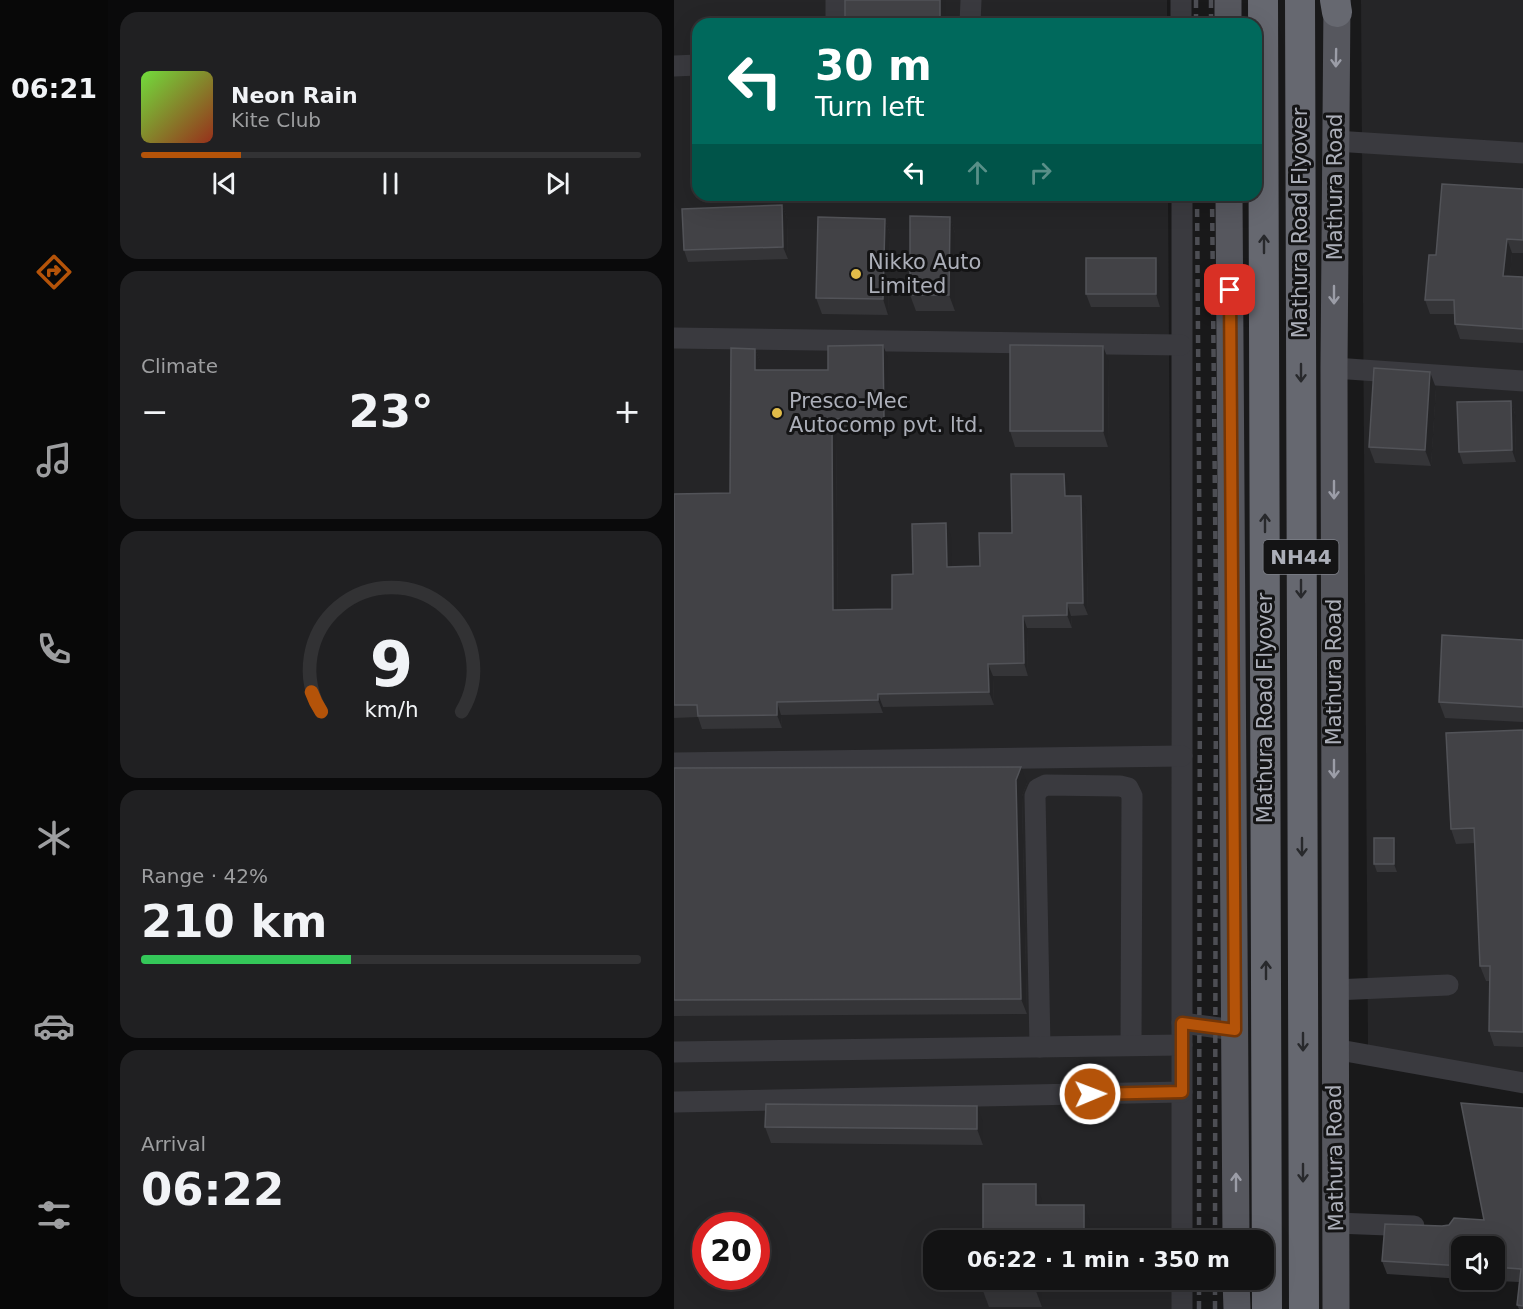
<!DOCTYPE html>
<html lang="en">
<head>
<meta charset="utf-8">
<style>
  :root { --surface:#131314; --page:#202022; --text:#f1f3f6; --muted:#9d9ea0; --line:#323234; --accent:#b45309 }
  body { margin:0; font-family:"DejaVu Sans",sans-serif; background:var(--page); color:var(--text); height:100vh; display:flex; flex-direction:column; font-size:22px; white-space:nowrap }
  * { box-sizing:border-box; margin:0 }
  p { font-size:20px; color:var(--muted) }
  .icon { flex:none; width:33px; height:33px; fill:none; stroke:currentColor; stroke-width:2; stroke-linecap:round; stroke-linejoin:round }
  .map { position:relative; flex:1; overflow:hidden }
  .drawer { display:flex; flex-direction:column; gap:12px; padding:12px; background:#0a0a0b; width:566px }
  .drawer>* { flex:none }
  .banner { position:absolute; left:18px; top:18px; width:570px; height:183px; border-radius:18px; box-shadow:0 6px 24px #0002,0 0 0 2px var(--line); background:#00695c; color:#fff; overflow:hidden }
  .controls { position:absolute; left:777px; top:1236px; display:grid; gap:12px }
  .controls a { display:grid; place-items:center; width:54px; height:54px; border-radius:12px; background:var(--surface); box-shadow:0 6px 24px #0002,0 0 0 2px var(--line); font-size:30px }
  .speed { position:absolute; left:18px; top:1212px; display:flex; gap:12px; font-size:30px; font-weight:700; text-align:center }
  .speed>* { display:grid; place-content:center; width:78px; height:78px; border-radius:50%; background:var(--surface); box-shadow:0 6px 24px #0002,0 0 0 2px var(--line); line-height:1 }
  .speed .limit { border:9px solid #d22; background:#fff; color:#111 }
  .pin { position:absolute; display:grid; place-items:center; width:51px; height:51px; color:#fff; margin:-26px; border-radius:12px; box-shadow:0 3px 9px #0006 }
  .me { position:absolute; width:66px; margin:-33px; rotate:89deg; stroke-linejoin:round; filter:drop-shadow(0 0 4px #0008) }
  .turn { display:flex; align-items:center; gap:21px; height:126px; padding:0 24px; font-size:27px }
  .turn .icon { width:78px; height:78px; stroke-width:2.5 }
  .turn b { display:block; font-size:42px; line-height:51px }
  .lanes { display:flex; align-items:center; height:57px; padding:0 24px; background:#0003; justify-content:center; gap:30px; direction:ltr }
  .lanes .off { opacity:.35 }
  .big { font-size:45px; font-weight:600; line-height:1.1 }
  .drawer .widget { flex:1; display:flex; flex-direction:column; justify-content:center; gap:9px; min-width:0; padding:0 21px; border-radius:18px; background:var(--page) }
  .drawer .dial { align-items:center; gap:0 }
  .dial svg { height:156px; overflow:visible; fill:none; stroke:var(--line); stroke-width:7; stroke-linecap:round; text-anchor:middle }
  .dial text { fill:var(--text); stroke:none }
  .song { display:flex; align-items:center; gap:18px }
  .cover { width:72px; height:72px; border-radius:9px; background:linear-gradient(135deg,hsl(100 70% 55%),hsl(10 70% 35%)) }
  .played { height:6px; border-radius:3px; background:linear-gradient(90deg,var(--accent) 20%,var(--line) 20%) }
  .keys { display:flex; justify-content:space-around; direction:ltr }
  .heat { display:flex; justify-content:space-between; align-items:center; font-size:33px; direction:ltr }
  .charge { height:9px; border-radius:4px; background:linear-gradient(90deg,#34c759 42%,var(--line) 0) }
  .trip { position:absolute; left:249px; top:1230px; width:351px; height:60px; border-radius:18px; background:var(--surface); box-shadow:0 6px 24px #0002,0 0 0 2px var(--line); font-weight:600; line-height:60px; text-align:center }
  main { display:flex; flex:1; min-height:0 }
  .tabs { display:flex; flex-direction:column; width:108px; justify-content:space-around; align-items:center; background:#080808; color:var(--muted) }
  .tabs .icon { width:42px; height:42px }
  .tabs .active { color:var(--accent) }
  .tabs b { font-size:27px; color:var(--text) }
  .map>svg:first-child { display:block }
</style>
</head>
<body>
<main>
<nav class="tabs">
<b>06:21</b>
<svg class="icon active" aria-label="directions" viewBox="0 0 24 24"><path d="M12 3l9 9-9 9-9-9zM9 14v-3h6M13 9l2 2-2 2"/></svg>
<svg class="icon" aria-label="music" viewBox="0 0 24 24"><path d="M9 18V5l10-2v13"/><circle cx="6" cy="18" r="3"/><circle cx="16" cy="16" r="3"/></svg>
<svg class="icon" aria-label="phone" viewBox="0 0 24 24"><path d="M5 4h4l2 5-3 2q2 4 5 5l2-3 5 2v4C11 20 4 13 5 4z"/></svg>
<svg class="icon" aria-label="climate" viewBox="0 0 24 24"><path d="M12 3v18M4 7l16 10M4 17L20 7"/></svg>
<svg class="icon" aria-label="car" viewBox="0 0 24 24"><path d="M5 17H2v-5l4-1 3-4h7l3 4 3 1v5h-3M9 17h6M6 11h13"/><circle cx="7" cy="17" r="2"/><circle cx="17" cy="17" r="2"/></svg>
<svg class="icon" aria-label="filters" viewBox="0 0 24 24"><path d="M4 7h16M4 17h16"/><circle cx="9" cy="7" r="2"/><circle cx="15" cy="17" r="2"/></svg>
</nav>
<section class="drawer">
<div class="widget">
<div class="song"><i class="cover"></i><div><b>Neon Rain</b><p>Kite Club</p></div></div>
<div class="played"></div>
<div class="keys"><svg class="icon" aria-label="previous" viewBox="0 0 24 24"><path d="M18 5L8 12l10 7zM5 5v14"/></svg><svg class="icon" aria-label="pause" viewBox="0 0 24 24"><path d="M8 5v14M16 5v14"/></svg><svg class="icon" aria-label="next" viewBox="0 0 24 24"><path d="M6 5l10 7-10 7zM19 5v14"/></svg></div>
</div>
<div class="widget"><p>Climate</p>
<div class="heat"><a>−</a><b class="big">23°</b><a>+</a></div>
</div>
<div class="widget dial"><svg viewBox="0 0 100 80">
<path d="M14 69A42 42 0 1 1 86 69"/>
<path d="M14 69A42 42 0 0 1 9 59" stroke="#b45309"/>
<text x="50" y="56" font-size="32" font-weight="700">9</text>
<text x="50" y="72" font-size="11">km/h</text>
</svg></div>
<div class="widget"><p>Range · 42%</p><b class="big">210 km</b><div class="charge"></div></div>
<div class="widget"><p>Arrival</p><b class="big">06:22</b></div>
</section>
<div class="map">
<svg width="850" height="1309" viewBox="0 0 850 1309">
  <rect width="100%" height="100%" fill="#19191a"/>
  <g fill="#252527" fill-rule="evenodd">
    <path d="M0 0H493V24H24V195H494L501 1240H260V1280H501V1309H0ZM32 1226H82V1276H32Z"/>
    <polygon points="687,0 849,0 849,1075 694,1046"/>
  </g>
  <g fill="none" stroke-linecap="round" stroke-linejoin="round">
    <g stroke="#3a3a3f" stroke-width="21">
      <polyline points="507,0 507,24"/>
      <polyline points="162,24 162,0"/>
      <polyline points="296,24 297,0"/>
      <polyline points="0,66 24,65"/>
      <polyline points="661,141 850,153"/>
      <polyline points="508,195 508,1240"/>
      <polyline points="0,338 507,345"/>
      <polyline points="660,368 850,381"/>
      <polyline points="0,763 508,756"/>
      <polyline points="660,990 774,985"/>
      <polyline points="508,1023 561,1030"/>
      <polyline points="366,1047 361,796 364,789 372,785 446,786 454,788 458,796 457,1045"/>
      <polyline points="660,1049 850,1083"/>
      <polyline points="0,1052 508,1045"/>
      <polyline points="1,1102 508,1092"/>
      <polyline points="662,1223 740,1226"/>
      <polyline points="508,1280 508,1309"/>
    </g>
    <g stroke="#56575e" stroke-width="27">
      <polyline points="554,0 554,24"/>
      <polyline points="555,195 562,1240"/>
      <polyline points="562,1280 563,1309"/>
      <polyline points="662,1309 660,368 663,0"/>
    </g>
    <g stroke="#666870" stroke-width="30">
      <polyline points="589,0 593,1309"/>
      <polyline points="626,0 630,1309"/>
      <polyline points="661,0 663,12"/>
    </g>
    <g stroke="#4d4e54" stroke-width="4.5" stroke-dasharray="8 6" stroke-linecap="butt">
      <polyline points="522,0 522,24"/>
      <polyline points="537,0 537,24"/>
      <polyline points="523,195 526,605 525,1240"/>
      <polyline points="538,195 542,605 541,1240"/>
      <polyline points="525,1309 525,1280"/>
      <polyline points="541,1309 541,1280"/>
    </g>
  </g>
  <g fill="#353538">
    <polygon points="849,189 849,253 838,253 836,276 849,277 849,343 786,339 781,324 780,314 756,314 751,300 762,255"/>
    <polygon points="108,205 113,218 114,259 14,262 10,250"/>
    <polygon points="276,217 281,233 281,311 242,311 236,295"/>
    <polygon points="211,219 216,234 214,315 148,314 142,298"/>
    <polygon points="486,270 486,307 417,307 412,294"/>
    <polygon points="81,349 86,361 86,370 154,370 214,358 214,431 162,432 164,610 218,609 239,574 277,536 277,566 306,566 338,533 395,486 395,496 412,509 414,615 397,616 398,628 353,628 354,676 319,676 320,705 209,707 209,713 107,715 108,728 28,729 24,717 0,718 0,494 56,493"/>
    <polygon points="435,362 434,447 341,447 336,431"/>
    <polygon points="762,388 757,466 701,463 695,447"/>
    <polygon points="837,401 841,414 842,462 789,464 785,452"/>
    <polygon points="849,640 849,722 771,718 765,702"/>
    <polygon points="849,730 849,1047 820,1046 815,1031 815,981 812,981 806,966 801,843 782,844 777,829"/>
    <polygon points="0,768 353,783 348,796 353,1014 0,1016"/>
    <polygon points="723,846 723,872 703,872 700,864"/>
    <polygon points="849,1108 849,1309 845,1309 843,1305 845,1282 802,1280 820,1280 820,1246 788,1246 788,1279 713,1274 708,1261 768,1226 810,1220"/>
    <polygon points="309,1122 309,1145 97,1143 91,1127"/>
    <polygon points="309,1280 368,1280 368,1307 315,1307 309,1291"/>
  </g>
  <g fill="#242426">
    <rect x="266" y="0" width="6" height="24"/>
    <polygon points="108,205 113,218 114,259 109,247"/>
    <polygon points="276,217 281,233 281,311 275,295"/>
    <polygon points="211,219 216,234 214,315 209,299"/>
    <polygon points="833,239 838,253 835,290 829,276"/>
    <polygon points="482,258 486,270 486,307 482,294"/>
    <polygon points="209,345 214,358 214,431 210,419"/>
    <polygon points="429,346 435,362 434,447 429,431"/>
    <polygon points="81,349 86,361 86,382 81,370"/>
    <polygon points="756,372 762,388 757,466 751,450"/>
    <polygon points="837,401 841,414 842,462 838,450"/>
    <polygon points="158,419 162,432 164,623 159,610"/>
    <polygon points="390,474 395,486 395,509 391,496"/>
    <polygon points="407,496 412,509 414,615 409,603"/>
    <polygon points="272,523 277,536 278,579 273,567"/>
    <polygon points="393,603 397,616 398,628 393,615"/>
    <polygon points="349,616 353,628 354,676 350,663"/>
    <polygon points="314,664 319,676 320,705 315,692"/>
    <polygon points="204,694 209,707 209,713 204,700"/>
    <polygon points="103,702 107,715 108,728 103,715"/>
    <polygon points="347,767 353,783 348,796 353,1014 347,999 342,780"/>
    <polygon points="720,838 723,846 723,872 720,864"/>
    <polygon points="303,1106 309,1122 309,1145 303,1129"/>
    <polygon points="362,1184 368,1200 368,1221 362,1205"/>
    <polygon points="410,1205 416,1221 416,1240 410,1240"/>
    <polygon points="362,1280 368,1280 368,1307 362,1291"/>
  </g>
  <g fill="#424246" stroke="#525358" stroke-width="1.5">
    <rect x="171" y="0" width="95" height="24"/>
    <polygon points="23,60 24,60 24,148"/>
    <polygon points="768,184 849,189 849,240 833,239 829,276 849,277 849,329 781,324 780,300 751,300 755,255 762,255"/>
    <polygon points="108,205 109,247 10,250 8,209"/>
    <polygon points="236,216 276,217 275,295 236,295"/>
    <polygon points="144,217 211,219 209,299 142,298"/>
    <rect x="412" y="258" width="70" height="36"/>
    <polygon points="209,345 210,419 158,419 159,610 218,609 218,575 239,574 238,524 272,523 273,567 306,566 305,533 338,533 337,474 390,474 391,496 407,496 409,603 393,603 393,615 349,616 350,663 314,664 315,692 204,694 204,700 103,702 103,715 24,716 23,705 0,705 0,494 56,493 57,348 81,349 81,370 154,370 154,346"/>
    <polygon points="336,345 429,346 429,431 336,431"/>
    <polygon points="700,368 756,372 751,450 695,447"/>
    <polygon points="837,401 838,450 785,452 783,402"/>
    <polygon points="768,635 849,640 849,707 765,702"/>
    <polygon points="849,730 849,1032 815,1031 816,966 806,966 800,828 777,829 772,733"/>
    <polygon points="347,767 342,780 347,999 0,1000 0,768"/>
    <rect x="700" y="838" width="20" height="26"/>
    <polygon points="787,1103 849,1108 849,1306 843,1305 847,1269 820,1267 820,1246 788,1246 788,1266 708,1261 711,1224 768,1226 775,1225 780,1218 810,1220"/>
    <polygon points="92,1104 303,1106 303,1129 91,1127"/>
    <polygon points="309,1184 362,1184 362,1205 410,1205 410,1240 309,1240"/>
    <rect x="309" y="1280" width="53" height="11"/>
  </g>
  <defs><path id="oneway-shaft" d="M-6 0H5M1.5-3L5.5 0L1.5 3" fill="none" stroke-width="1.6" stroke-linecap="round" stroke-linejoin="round" transform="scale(1.5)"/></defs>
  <g stroke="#9b9da7">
    <use href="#oneway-shaft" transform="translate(662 58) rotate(91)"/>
    <use href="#oneway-shaft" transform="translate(660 295) rotate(90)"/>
    <use href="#oneway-shaft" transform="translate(660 490) rotate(90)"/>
    <use href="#oneway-shaft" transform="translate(660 769) rotate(90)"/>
    <use href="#oneway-shaft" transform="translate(562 1182) rotate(-90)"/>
  </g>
  <g stroke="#28292c">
    <use href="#oneway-shaft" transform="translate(590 244) rotate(-90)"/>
    <use href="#oneway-shaft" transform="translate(627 373) rotate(90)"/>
    <use href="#oneway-shaft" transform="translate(591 523) rotate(-90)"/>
    <use href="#oneway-shaft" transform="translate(627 589) rotate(90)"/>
    <use href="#oneway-shaft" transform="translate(628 847) rotate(90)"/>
    <use href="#oneway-shaft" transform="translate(592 970) rotate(-90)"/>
    <use href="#oneway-shaft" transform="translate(629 1042) rotate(90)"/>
    <use href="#oneway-shaft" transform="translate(629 1173) rotate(90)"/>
  </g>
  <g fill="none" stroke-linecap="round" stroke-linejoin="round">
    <defs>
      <polyline id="route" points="416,1094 508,1092 508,1023 561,1030 556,290"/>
    </defs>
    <use href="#route" stroke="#753606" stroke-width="15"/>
    <use href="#route" stroke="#b45309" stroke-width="10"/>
  </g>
  <g fill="#e2bc49" stroke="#141415" stroke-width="2">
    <circle cx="182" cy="274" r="6"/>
    <circle cx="103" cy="413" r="6"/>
  </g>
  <g text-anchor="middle" stroke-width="6" stroke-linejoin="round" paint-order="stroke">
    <rect fill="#141415" stroke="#7e8088" stroke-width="1.5" x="589.5" y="540" width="75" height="34" rx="4.5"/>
    <g font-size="20" font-weight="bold" fill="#acafb9">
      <text x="627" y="564">NH44</text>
    </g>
    <g font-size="21" fill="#acafb9" stroke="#141415">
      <text transform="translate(661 187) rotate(-90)" y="7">Mathura Road</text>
      <text transform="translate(626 223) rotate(-90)" y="7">Mathura Road Flyover</text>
      <text transform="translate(660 672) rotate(-90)" y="7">Mathura Road</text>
      <text transform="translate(591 708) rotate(-90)" y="7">Mathura Road Flyover</text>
      <text transform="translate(661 1158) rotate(-91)" y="7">Mathura Road</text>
    </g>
    <g font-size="21" fill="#acafb9" stroke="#141415" text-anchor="start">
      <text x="194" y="269">Nikko Auto<tspan x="194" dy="24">Limited</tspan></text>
      <text x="115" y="408">Presco-Mec<tspan x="115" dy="24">Autocomp pvt. ltd.</tspan></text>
    </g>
  </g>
</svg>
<div class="controls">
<a><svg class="icon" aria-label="sound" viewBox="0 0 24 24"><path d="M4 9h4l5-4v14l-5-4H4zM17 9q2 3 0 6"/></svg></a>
</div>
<div class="speed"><div class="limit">20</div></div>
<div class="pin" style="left:556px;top:290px;background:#d93025"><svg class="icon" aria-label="arrive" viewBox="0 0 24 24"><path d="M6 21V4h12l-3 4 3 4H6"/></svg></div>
<svg class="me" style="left:416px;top:1094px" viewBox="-20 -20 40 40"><circle r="17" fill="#b45309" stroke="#fff" stroke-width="3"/><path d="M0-11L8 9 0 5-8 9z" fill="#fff"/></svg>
<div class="trip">06:22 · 1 min · 350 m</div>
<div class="banner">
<div class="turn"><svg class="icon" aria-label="left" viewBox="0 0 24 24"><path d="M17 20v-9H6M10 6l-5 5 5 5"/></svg><div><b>30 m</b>Turn left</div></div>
<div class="lanes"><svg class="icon" aria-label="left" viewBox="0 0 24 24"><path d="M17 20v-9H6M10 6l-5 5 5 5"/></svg><svg class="icon off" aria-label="ahead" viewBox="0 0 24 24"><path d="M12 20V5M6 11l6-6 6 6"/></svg><svg class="icon off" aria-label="right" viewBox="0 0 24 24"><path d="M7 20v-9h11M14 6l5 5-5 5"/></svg></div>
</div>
</div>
</main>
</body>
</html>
